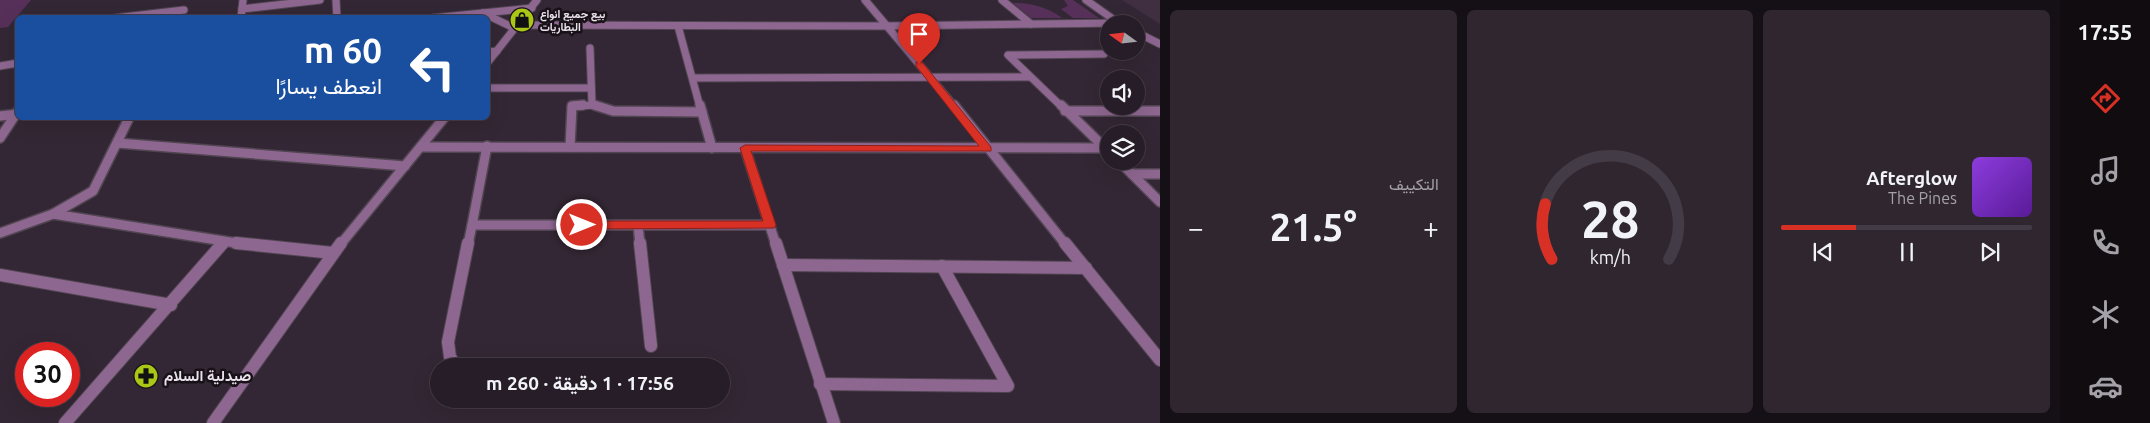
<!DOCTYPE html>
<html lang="ar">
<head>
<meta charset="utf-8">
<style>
  :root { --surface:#271d28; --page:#2f2630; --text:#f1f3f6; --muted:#a4a2a8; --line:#433b45; --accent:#d93025 }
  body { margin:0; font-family:Ubuntu,Vazirmatn,sans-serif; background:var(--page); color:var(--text); direction:rtl; height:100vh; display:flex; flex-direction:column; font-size:19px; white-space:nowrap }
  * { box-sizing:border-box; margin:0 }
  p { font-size:16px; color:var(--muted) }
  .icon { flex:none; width:28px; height:28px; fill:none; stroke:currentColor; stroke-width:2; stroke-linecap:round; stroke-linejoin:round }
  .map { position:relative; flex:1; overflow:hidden; direction:ltr }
  .drawer { display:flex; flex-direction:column; gap:10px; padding:10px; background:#151016; width:900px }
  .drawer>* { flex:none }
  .guide { position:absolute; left:15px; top:15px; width:475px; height:105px; border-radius:8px; box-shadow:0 5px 20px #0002,0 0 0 1px var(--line); direction:rtl; background:#1a4fa0; color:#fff; overflow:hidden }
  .needle { width:32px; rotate:285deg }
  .tools { position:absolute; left:1100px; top:15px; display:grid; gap:10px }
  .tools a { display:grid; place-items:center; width:45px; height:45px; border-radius:50%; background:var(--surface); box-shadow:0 5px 20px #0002,0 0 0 1px var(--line); font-size:25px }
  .speed { position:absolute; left:15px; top:342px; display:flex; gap:10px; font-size:25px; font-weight:700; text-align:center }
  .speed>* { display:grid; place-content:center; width:65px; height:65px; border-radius:50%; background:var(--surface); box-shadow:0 5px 20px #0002,0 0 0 1px var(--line); line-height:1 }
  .speed .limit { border:8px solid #d22; background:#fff; color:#111 }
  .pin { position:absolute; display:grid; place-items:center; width:42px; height:42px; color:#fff; margin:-51px -21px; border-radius:50% 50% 50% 0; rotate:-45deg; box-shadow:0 0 5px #0007 }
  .pin .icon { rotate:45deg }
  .me { position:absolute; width:55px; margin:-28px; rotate:90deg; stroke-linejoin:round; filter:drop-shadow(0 0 4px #0008) }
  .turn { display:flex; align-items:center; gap:18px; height:105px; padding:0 25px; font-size:22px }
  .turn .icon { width:65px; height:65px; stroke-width:2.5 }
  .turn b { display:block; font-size:35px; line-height:42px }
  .big { font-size:38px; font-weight:700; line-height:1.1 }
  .drawer .card { flex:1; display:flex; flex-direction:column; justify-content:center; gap:8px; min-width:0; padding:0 18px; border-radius:8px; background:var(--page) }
  .drawer .dial { align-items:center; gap:0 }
  .dial svg { height:130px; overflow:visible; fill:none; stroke:var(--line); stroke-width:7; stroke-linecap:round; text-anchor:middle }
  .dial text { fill:var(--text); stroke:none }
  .song { display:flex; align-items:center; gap:15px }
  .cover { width:60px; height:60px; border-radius:8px; background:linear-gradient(135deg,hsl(270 70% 55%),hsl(270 70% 35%)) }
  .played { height:5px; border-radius:2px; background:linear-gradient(90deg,var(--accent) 30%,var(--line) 30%) }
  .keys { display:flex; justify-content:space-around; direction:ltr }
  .heat { display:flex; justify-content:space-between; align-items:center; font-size:28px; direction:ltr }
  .drawer .tiles { flex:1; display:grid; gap:10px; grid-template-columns:repeat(3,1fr) }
  .trip { position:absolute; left:430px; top:358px; width:300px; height:50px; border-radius:25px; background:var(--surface); box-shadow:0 5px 20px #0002,0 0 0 1px var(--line); font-weight:700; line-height:50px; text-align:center; direction:rtl }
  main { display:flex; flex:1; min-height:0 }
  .menu { display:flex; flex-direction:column; width:90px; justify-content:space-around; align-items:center; background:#100c10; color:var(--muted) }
  .menu .icon { width:35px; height:35px }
  .menu .selected { color:var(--accent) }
  .menu b { font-size:22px; color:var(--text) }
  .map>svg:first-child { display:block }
</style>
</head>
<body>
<main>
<nav class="menu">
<b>17:55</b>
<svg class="icon selected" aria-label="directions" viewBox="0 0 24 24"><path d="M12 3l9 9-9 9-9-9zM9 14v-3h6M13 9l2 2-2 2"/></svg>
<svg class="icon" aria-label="music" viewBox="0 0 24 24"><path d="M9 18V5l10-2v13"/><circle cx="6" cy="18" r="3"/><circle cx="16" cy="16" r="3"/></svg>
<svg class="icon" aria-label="phone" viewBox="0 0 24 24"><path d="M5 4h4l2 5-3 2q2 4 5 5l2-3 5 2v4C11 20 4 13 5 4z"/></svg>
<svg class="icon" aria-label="climate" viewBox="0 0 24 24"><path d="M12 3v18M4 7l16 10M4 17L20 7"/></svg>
<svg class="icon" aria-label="car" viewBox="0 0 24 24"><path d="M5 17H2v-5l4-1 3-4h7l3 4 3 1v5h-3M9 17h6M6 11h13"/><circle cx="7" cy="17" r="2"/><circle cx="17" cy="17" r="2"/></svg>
</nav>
<section class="drawer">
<div class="tiles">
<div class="card">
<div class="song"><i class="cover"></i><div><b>Afterglow</b><p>The Pines</p></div></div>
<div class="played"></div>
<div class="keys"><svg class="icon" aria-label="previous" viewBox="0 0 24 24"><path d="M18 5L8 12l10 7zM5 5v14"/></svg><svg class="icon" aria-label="pause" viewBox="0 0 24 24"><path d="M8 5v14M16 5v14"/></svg><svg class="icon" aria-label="next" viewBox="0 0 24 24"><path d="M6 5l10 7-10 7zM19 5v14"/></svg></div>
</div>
<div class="card dial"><svg viewBox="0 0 100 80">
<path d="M14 69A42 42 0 1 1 86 69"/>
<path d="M14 69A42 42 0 0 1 10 35" stroke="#d93025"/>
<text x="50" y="56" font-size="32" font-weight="700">28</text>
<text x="50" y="72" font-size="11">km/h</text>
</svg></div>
<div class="card"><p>التكييف</p>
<div class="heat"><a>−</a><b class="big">21.5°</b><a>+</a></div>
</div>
</div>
</section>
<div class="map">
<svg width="1160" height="423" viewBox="0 0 1160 423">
  <rect width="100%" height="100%" fill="#342735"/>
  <polygon fill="#402f41" points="1122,0 1160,0 1160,24"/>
  <g fill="#57305a">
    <polygon points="0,0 31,0 8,27 0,28"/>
    <polygon points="1064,0 1073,0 1099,18 1073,18 1061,9 1068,6"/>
    <path d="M1013 3C1031 3 1047 7 1062 18H1031Z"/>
  </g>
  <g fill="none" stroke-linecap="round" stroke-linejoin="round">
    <defs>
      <g id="minor-far2">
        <polyline points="336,0 337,18"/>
        <polyline points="865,0 955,107"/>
        <polyline points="1002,0 1031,24"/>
        <polyline points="1086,0 1120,24"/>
        <polyline points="242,9 320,0"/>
        <polyline points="483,13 514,28"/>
        <polyline points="115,18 184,10"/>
        <polyline points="241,18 243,0"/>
        <polyline points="433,18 532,8"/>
        <polyline points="516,25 886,26 1119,23"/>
        <polyline points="678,26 700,107"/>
        <polyline points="1136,32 1160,44"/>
        <polyline points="488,52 497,51"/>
        <polyline points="0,66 18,63"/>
        <polyline points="693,78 1030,77"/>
        <polyline points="488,88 591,88"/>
        <polyline points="592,105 598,107"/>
        <polyline points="572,107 592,105 590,48"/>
        <polyline points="1062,107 1008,55 1104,54"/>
      </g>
      <g id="minor-far1">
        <polyline points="594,105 613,111 702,112"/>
        <polyline points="700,105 712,148"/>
        <polyline points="954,105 1066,245"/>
        <polyline points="1061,105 1106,149"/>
        <polyline points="1065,111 1160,111"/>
        <polyline points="0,116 18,114"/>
        <polyline points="0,138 18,111"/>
        <polyline points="117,143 405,166"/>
        <polyline points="487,146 472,225 770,225"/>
        <polyline points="421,147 1105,148"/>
        <polyline points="570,147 572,106 583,105"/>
        <polyline points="745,148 776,245"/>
        <polyline points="1119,161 1160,202"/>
        <polyline points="1132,174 1160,174"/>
        <polyline points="53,214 249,245"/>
        <polyline points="638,225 640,245"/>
        <polyline points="0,233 53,214 93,191 129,118"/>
        <polyline points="222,245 224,242"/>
        <polyline points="468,245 472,225"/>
      </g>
      <g id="minor">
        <polyline points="236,243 333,253"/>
        <polyline points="640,243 651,346"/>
        <polyline points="776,243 834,423"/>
        <polyline points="1065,243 1160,360"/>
        <polyline points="783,265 1086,268"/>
        <polyline points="0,275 171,305"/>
        <polyline points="456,366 450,357 448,342 468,243"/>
        <polyline points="820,384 1008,386 942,266"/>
        <polyline points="65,423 223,243"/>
      </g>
      <polyline id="tertiary-far2" points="488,62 537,0"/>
      <polyline id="tertiary-far1" points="340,245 444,118"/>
      <polyline id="tertiary" points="213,423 341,243"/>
    </defs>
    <use href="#minor-far2" stroke="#514552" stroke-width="9"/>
    <use href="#minor-far1" stroke="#514552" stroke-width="12"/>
    <use href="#minor" stroke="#514552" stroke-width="14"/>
    <use href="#tertiary-far2" stroke="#514552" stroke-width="9"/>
    <use href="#tertiary-far1" stroke="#514552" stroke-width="12"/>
    <use href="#tertiary" stroke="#514552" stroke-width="14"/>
    <use href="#minor-far2" stroke="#8e6790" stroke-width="7"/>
    <use href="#minor-far1" stroke="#8e6790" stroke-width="9"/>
    <use href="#minor" stroke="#8e6790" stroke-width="12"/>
    <use href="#tertiary-far2" stroke="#8e6790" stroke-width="7"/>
    <use href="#tertiary-far1" stroke="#8e6790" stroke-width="9"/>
    <use href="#tertiary" stroke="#8e6790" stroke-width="12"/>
  </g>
  <polygon fill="#d93025" stroke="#8d1f18" points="916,62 922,62 991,147 991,151 751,151 776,225 774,228 582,229 576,225 582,221 763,221 740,148 745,145 979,146 916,66"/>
  <defs>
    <symbol id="shop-disc" viewBox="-11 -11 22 22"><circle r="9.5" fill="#aac717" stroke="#181218"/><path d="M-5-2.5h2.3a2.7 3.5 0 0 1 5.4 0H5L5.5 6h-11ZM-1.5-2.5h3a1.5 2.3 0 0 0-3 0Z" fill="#111"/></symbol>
    <symbol id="pharmacy-disc" viewBox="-11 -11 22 22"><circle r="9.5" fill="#aac717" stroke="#181218"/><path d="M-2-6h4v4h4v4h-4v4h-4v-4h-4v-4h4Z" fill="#111"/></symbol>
  </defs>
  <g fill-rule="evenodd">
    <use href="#shop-disc" x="508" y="6" width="28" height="28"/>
    <use href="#pharmacy-disc" x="132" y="362" width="28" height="28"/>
  </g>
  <g text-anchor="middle" stroke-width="5" stroke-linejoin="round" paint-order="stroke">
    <g font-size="11" font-weight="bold" fill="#eae1eb" stroke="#181218" text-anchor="start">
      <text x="540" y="18">بيع جميع انواع<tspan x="540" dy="13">البطاريات</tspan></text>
    </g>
    <g font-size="15" font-weight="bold" fill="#eae1eb" stroke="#181218" text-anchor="start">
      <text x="164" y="381">صيدلية السلام</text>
    </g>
  </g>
</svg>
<div class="tools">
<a><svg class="needle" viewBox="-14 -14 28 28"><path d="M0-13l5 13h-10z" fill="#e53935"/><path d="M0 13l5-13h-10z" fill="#a4a2a8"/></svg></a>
<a><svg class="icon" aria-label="sound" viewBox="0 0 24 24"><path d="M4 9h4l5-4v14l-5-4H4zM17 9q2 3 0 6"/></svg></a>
<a><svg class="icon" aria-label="layers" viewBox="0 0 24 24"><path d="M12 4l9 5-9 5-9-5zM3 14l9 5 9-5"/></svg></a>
</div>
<div class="speed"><div class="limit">30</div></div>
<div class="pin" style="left:919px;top:64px;background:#d93025"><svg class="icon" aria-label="arrive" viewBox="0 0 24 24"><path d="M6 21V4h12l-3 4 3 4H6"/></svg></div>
<svg class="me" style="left:582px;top:225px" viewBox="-20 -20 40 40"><circle r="17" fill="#d93025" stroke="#fff" stroke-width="3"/><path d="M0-11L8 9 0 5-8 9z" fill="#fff"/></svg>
<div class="trip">17:56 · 1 دقيقة · 260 m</div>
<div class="guide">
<div class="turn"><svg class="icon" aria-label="left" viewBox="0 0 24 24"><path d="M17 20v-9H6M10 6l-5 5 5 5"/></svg><div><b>60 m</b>انعطف يسارًا</div></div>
</div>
</div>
</main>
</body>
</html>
